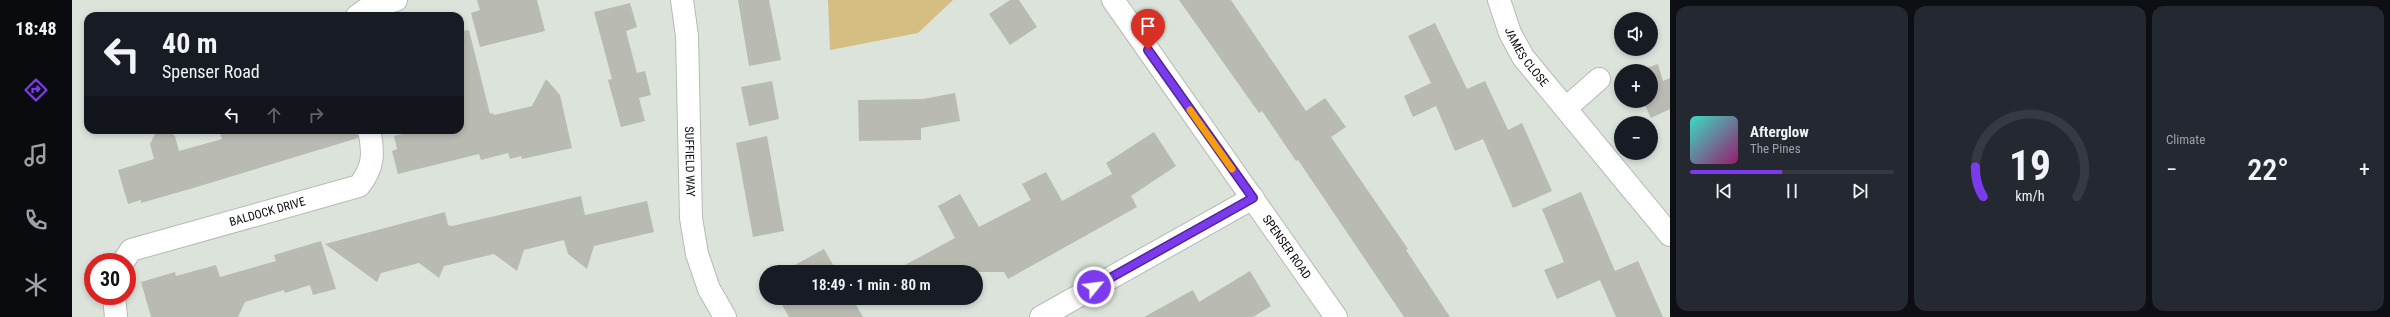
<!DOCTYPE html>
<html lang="en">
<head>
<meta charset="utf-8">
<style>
  :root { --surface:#171b24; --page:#242831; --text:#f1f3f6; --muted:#9ea1a6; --line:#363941; --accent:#7c3aed }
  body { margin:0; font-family:"Roboto Condensed",sans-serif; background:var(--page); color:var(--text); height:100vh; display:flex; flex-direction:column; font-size:15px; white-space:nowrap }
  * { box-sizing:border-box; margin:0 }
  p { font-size:13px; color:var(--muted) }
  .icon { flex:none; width:22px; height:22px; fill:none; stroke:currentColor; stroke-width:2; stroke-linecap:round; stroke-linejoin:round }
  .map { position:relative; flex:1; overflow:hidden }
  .drawer { display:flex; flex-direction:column; gap:6px; padding:6px; background:#0d0f14; width:720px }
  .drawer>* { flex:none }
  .banner { position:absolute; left:12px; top:12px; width:380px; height:122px; border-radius:12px; box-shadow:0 2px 6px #0003; background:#171b24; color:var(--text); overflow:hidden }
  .controls { position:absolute; left:1542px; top:12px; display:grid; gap:8px }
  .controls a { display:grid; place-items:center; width:44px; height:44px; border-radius:50%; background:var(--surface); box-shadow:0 2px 6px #0003; font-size:20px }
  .speed { position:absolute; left:12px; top:253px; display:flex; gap:8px; font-size:20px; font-weight:700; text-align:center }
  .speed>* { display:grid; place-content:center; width:52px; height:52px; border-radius:50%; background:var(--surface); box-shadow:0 2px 6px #0003; line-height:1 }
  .speed .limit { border:6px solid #d22; background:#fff; color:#111 }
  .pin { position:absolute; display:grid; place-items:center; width:34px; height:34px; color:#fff; margin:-41px -17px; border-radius:50% 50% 50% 0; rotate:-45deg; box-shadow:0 0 4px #0007 }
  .pin .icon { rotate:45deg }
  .me { position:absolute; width:44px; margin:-22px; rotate:61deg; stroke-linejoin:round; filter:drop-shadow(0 0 3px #0008) }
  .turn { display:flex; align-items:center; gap:14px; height:84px; padding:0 12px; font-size:18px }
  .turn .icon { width:52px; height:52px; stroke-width:2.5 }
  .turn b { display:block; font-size:28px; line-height:34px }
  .lanes { display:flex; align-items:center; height:38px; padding:0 12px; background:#0003; justify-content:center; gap:20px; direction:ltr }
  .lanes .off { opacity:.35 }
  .big { font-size:30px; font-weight:600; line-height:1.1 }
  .drawer .card { flex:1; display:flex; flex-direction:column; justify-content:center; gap:6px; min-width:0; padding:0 14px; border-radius:12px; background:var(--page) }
  .drawer .dial { align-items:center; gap:0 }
  .dial svg { height:104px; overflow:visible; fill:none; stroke:var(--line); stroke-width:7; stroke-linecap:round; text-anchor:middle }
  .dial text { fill:var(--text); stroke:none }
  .song { display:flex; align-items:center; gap:12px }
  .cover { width:48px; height:48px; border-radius:6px; background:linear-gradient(135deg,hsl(170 70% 55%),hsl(320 70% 35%)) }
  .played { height:4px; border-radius:2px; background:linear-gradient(90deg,var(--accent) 45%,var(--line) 45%) }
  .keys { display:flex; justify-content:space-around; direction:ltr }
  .heat { display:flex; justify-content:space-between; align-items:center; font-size:22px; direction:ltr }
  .drawer .tiles { flex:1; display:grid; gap:6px; grid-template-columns:repeat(3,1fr) }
  .trip { position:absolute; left:687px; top:265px; width:224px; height:40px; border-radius:20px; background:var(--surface); box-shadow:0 2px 6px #0003; font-weight:600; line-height:40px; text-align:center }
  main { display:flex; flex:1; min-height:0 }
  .tab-bar { display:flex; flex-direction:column; width:72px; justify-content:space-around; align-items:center; background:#090b0e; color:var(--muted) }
  .tab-bar .icon { width:28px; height:28px }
  .tab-bar .active { color:var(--accent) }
  .tab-bar b { font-size:18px; color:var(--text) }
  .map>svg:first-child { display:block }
</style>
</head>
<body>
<main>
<nav class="tab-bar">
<b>18:48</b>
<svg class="icon active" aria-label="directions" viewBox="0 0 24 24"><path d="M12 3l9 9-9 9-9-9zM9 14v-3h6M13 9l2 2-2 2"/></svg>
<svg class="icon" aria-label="music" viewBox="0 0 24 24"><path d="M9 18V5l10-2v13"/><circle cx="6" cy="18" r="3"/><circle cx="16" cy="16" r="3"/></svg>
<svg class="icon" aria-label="phone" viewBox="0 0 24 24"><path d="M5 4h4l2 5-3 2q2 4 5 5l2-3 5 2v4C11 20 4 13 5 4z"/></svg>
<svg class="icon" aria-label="climate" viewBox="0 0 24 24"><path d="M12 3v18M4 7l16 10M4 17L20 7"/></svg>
</nav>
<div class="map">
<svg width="1598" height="317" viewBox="0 0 1598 317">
  <rect width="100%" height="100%" fill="#dbe3db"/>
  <polygon fill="#d4be82" points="756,0 881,0 846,33 758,50"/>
  <g fill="#b9bbb2">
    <polygon points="405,0 465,0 473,31 408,47 399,13 408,10"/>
    <polygon points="666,0 697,0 709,60 677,66"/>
    <polygon points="938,0 947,0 965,27 938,45 917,14"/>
    <polygon points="1107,0 1159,0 1234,111 1253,98 1274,127 1259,137 1336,249 1334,250 1378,317 1332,317 1226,160 1224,161 1190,111 1187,113"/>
    <polygon points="558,3 565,27 554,31 565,73 573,71 579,95 567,98 573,121 549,127 536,80 540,79 522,12"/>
    <polygon points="1363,23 1395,89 1413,81 1436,130 1450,123 1480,191 1441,208 1411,139 1383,151 1364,106 1341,117 1332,96 1359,83 1336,36"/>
    <polygon points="397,30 418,114 421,113 422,115 460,106 474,79 488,95 500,148 450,159 449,156 438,159 436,153 409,160 407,154 326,174 320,151 325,149 322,136 347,130 388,130 388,31"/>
    <polygon points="1586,64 1591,81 1598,78 1598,109 1579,118 1571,101 1579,101 1579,71 1565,71"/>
    <polygon points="700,81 707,119 677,126 669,87"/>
    <polygon points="883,93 888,121 849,128 849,140 787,141 786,100 851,99"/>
    <polygon points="85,130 96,130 103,136 107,151 150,139 147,130 285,130 286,138 118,189 69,203 69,200 56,204 46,170 82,159 78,144"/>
    <polygon points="1082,132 1104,166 1059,196 1065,207 936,279 932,272 834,272 831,266 883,238 866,206 888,194 907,227 959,200 950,184 974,172 990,201 1040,174 1034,163"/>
    <polygon points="695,136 712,231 681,237 664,143"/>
    <polygon points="1509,192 1543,271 1566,261 1591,317 1544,317 1528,280 1485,299 1472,270 1492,262 1470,209"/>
    <polygon points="509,196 513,215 575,201 582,232 522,246 515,269 496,254 492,240 452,250 445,271 422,254 372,266 367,278 347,263 309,273 305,282 253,244 373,212 376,225 380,226"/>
    <polygon points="249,241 264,289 241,295 238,285 213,293 212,290 173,302 166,317 79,317 69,282 103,272 104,276 144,265 148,277 204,261 202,255"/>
    <polygon points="752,249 765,272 710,272"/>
    <polygon points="1178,271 1199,306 1181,317 1072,317 1121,290 1127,302"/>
    <polygon points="706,298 780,298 791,317 717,317"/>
  </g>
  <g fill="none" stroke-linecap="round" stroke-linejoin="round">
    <defs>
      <g id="minor">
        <path id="s1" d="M610 0 615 36 619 218 625 254 637 289 653 317"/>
        <path id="s2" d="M1041 0 1264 317"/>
        <path id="s3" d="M1427 0 1438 33 1451 57 1598 235"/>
        <polyline points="285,16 298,7 324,0"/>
        <polyline points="1494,108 1527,79"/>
        <path id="s4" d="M51 262 59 250 287 186C302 167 302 153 297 130"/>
        <polyline points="42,296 44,317"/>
        <polyline points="969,317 1181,198"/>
      </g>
    </defs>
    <use href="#minor" stroke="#b4bcb5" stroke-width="24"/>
    <use href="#minor" stroke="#fff" stroke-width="22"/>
  </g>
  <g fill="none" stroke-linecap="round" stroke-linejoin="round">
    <defs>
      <polyline id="route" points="1022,287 1181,198 1076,50"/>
    </defs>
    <use href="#route" stroke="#51269a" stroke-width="10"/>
    <use href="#route" stroke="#7c3aed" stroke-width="7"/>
    <polyline stroke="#f59e0b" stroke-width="7" points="1118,110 1160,169"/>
  </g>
  <g text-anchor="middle" stroke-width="4" stroke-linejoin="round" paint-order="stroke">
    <g font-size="12" fill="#0a0d0a" stroke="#e8f0e9">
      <text dy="4" stroke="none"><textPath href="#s3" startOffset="64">JAMES CLOSE</textPath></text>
      <text dy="4" stroke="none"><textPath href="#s1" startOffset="162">SUFFIELD WAY</textPath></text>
      <text dy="4" stroke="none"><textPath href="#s4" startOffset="156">BALDOCK DRIVE</textPath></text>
      <text dy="4" stroke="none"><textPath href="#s2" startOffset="302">SPENSER ROAD</textPath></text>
    </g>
  </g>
</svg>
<div class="controls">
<a><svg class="icon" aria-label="sound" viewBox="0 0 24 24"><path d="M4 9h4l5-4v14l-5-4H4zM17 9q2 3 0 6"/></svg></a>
<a>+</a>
<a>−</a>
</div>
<div class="speed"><div class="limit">30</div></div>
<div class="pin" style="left:1076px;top:50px;background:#d93025"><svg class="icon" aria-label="arrive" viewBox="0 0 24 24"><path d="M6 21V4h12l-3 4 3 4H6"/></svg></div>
<svg class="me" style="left:1022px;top:287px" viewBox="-20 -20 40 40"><circle r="17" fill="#7c3aed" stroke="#fff" stroke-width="3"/><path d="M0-11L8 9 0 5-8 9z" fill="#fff"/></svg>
<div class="trip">18:49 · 1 min · 80 m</div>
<div class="banner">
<div class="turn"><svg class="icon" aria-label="left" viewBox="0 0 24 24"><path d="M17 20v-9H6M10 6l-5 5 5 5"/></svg><div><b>40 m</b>Spenser Road</div></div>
<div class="lanes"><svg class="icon" aria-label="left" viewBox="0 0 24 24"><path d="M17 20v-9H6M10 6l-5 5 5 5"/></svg><svg class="icon off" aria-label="ahead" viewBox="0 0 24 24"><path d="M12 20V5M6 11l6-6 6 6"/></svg><svg class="icon off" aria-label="right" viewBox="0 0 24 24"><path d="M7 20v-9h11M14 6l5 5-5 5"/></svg></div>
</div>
</div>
<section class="drawer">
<div class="tiles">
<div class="card">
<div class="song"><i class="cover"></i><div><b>Afterglow</b><p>The Pines</p></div></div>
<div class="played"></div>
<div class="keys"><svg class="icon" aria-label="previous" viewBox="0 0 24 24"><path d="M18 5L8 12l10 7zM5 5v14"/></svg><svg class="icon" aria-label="pause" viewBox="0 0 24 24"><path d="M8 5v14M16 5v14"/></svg><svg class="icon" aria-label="next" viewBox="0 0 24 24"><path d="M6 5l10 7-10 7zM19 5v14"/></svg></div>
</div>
<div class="card dial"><svg viewBox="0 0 100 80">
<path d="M14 69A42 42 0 1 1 86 69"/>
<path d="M14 69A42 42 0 0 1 8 46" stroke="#7c3aed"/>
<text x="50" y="56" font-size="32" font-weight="700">19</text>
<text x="50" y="72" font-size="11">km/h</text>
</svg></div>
<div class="card"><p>Climate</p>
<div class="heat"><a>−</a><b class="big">22°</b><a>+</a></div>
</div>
</div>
</section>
</main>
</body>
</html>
